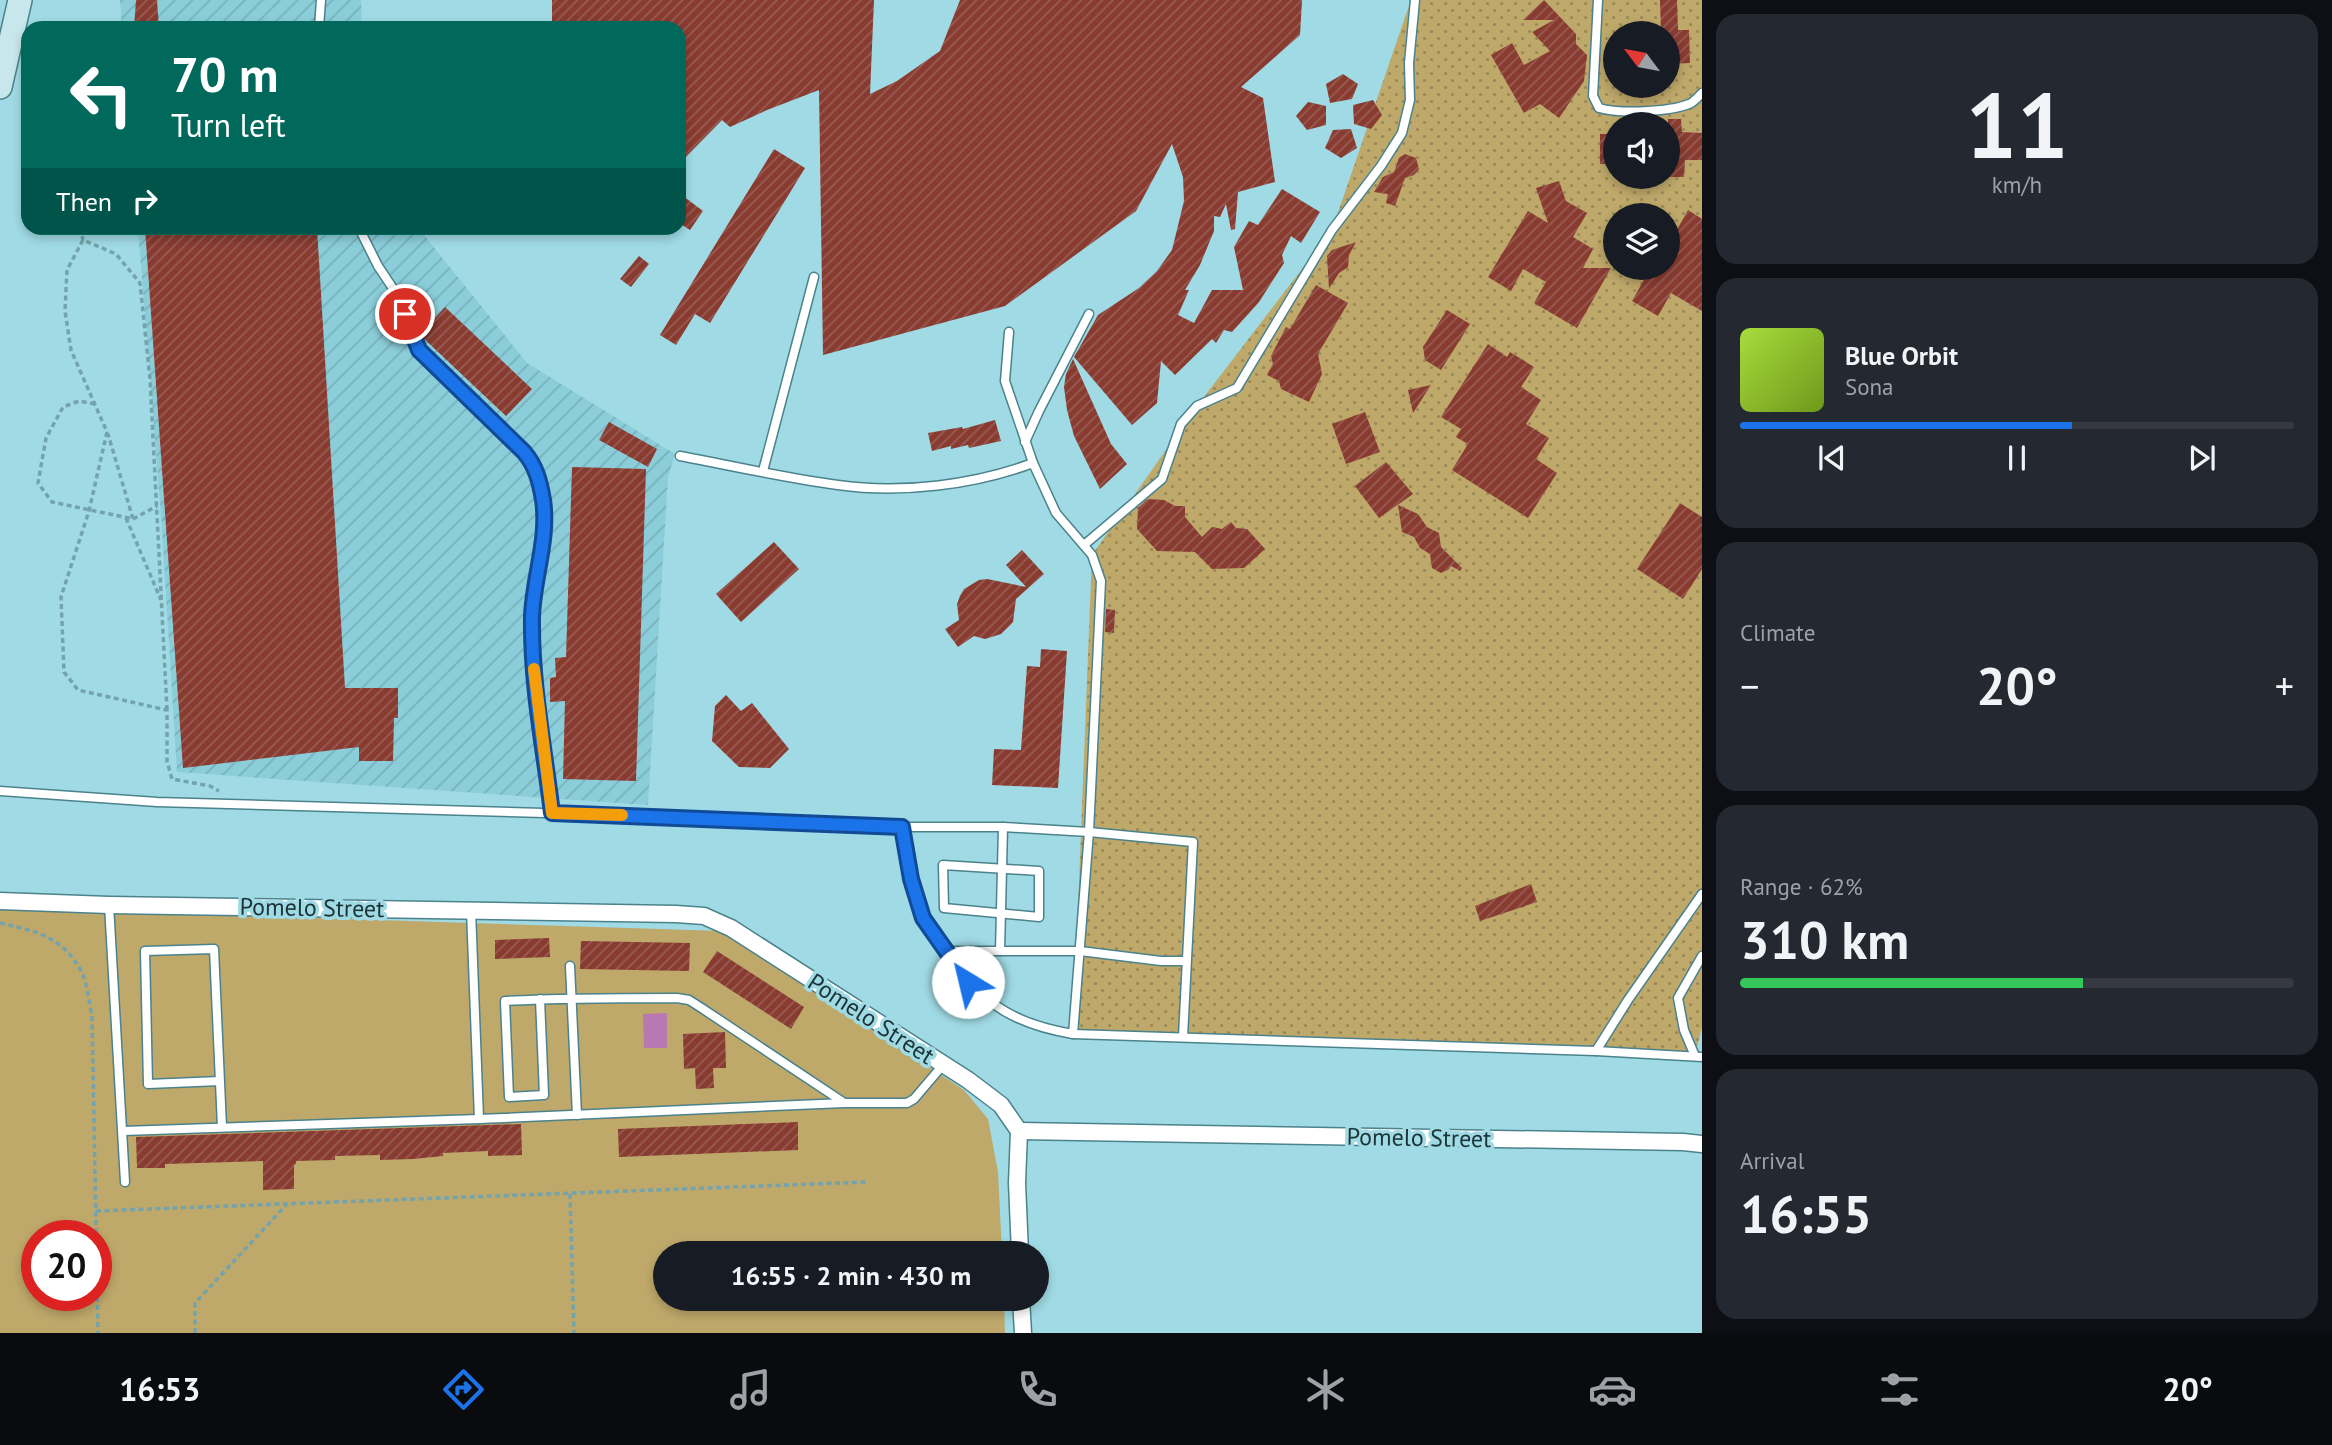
<!DOCTYPE html>
<html lang="en">
<head>
<meta charset="utf-8">
<style>
  :root { --surface:#171b24; --page:#242831; --text:#f1f3f6; --muted:#9ea1a6; --line:#363941; --accent:#1a73e8 }
  body { margin:0; font-family:"PT Sans",sans-serif; background:var(--page); color:var(--text); height:100vh; display:flex; flex-direction:column; font-size:26px; white-space:nowrap }
  * { box-sizing:border-box; margin:0 }
  p { font-size:23px; color:var(--muted) }
  .icon { flex:none; width:38px; height:38px; fill:none; stroke:currentColor; stroke-width:2; stroke-linecap:round; stroke-linejoin:round }
  .map { position:relative; flex:1; overflow:hidden }
  .side { display:flex; flex-direction:column; gap:14px; padding:14px; background:#0d0f14; width:630px }
  .side>* { flex:none }
  .hud { position:absolute; left:21px; top:21px; width:665px; height:214px; border-radius:21px; box-shadow:0 4px 10px #0003; background:#00695c; color:#fff; overflow:hidden }
  .needle { width:46px; rotate:302deg }
  .controls { position:absolute; left:1603px; top:21px; display:grid; gap:14px }
  .controls a { display:grid; place-items:center; width:77px; height:77px; border-radius:50%; background:var(--surface); box-shadow:0 4px 10px #0003; font-size:35px }
  .speed { position:absolute; left:21px; top:1220px; display:flex; gap:14px; font-size:35px; font-weight:700; text-align:center }
  .speed>* { display:grid; place-content:center; width:91px; height:91px; border-radius:50%; background:var(--surface); box-shadow:0 4px 10px #0003; line-height:1 }
  .speed .limit { border:10px solid #d22; background:#fff; color:#111 }
  .pin { position:absolute; display:grid; place-items:center; width:60px; height:60px; color:#fff; margin:-30px; border:4px solid #fff; border-radius:50%; box-shadow:0 2px 7px #0007 }
  .me { position:absolute; width:77px; margin:-38px; rotate:324deg; stroke-linejoin:round; filter:drop-shadow(0 0 5px #0008) }
  .turn { display:flex; align-items:center; gap:24px; height:147px; padding:0 35px; font-size:32px }
  .turn .icon { width:91px; height:91px; stroke-width:2.5 }
  .turn b { display:block; font-size:49px; line-height:60px }
  .then { display:flex; align-items:center; height:66px; padding:0 35px; background:#0003; gap:14px; font-size:26px }
  .big { font-size:52px; font-weight:600; line-height:1.1 }
  .side .tile { flex:1; display:flex; flex-direction:column; justify-content:center; gap:10px; min-width:0; padding:0 24px; border-radius:21px; background:var(--page) }
  .side .dial { align-items:center; gap:0 }
  .dial b { font-size:91px; line-height:1 }
  .song { display:flex; align-items:center; gap:21px }
  .cover { width:84px; height:84px; border-radius:10px; background:linear-gradient(135deg,hsl(80 70% 55%),hsl(80 70% 35%)) }
  .played { height:7px; border-radius:4px; background:linear-gradient(90deg,var(--accent) 60%,var(--line) 60%) }
  .keys { display:flex; justify-content:space-around; direction:ltr }
  .heat { display:flex; justify-content:space-between; align-items:center; font-size:38px; direction:ltr }
  .charge { height:10px; border-radius:5px; background:linear-gradient(90deg,#34c759 62%,var(--line) 0) }
  .trip { position:absolute; left:653px; top:1241px; width:396px; height:70px; border-radius:35px; background:var(--surface); box-shadow:0 4px 10px #0003; font-weight:600; line-height:70px; text-align:center }
  .tabs { display:flex; height:112px; justify-content:space-around; align-items:center; background:#090b0e; color:var(--muted) }
  .tabs .icon { width:49px; height:49px }
  .tabs .active { color:var(--accent) }
  .tabs b { font-size:32px; color:var(--text) }
  main { display:flex; flex:1; min-height:0 }
  .map>svg:first-child { display:block }
</style>
</head>
<body>
<main>
<div class="map">
<svg width="1702" height="1333" viewBox="0 0 1702 1333">
  <defs>
    <pattern id="industrial-furrows" width="10" height="10" patternUnits="userSpaceOnUse" patternTransform="scale(1.75)"><rect width="10" height="10" fill="#8bceda"/><path d="M-1 1l2-2M0 10L10 0M9 11l2-2" fill="none" stroke="#77b1bc"/></pattern>
    <pattern id="grass-dots" width="8" height="8" patternUnits="userSpaceOnUse" patternTransform="scale(1.75)"><rect width="8" height="8" fill="#bea86a"/><path d="M2 2h.1M6 6h.1" fill="none" stroke="#9a8958" stroke-width="1.8" stroke-linecap="round"/></pattern>
    <pattern id="building-hatch" width="6" height="6" patternUnits="userSpaceOnUse" patternTransform="scale(1.75)"><rect width="6" height="6" fill="#893b30"/><path d="M-1 1l2-2M0 6l6-6M5 7l2-2" fill="none" stroke="#965d55"/></pattern>
  </defs>
  <rect width="100%" height="100%" fill="#a0dae4"/>
  <g fill="url(#industrial-furrows)">
    <polygon points="120,0 361,0 362,28 122,28"/>
    <polygon points="138,228 421,228 424,235 527,363 675,454 668,477 648,805 177,772 161,515"/>
  </g>
  <path fill="url(#grass-dots)" fill-rule="evenodd" d="M1411 0H1702V1027L1695 1056 1073 1034 1092 555 1197 406 1332 230ZM1615 33H1668V86H1615ZM1615 124H1668V177H1615ZM1615 215H1668V268H1615Z"/>
  <path fill="#bea86a" fill-rule="evenodd" d="M0 908 723 931 964 1090 988 1119 998 1172 1002 1253H665V1298L1004 1299 1005 1333H0ZM37 1236H96V1295H37Z"/>
  <polygon fill="#b879b2" points="667,1013 667,1048 644,1048 643,1014"/>
  <g fill="url(#building-hatch)">
    <polygon points="136,0 157,0 159,28 134,28"/>
    <polygon points="552,0 874,0 870,94 897,81 940,51 960,0 1302,0 1300,35 1241,87 1263,98 1275,182 1238,192 1235,229 1231,230 1226,204 1220,217 1214,216 1214,231 1200,265 1185,290 1189,290 1178,315 1194,323 1212,290 1243,290 1234,247 1249,221 1258,225 1282,189 1320,212 1301,243 1291,236 1282,255 1284,263 1259,302 1232,332 1224,330 1216,343 1212,339 1175,375 1161,361 1157,403 1132,425 1074,357 1098,315 1139,288 1157,271 1172,250 1184,201 1183,177 1172,144 1136,211 1005,306 823,355 819,90 767,110 730,127 722,120 679,164 679,28 552,28"/>
    <polygon points="1544,0 1576,34 1576,44 1587,55 1584,81 1559,118 1540,104 1524,113 1491,55 1512,43 1524,65 1550,51 1532,32 1554,20 1523,20"/>
    <polygon points="1660,0 1677,0 1678,30 1689,30 1690,63 1668,64 1668,33 1661,33"/>
    <polygon points="1343,74 1358,84 1352,99 1330,103 1326,84"/>
    <polygon points="1373,100 1382,115 1371,129 1354,124 1353,105"/>
    <polygon points="1308,102 1326,106 1326,125 1307,130 1296,116"/>
    <polygon points="1668,119 1681,119 1682,132 1702,133 1702,160 1685,160 1684,177 1668,177"/>
    <polygon points="1351,129 1357,148 1341,158 1325,148 1333,130"/>
    <rect x="1600" y="134" width="15" height="30"/>
    <polygon points="774,149 805,168 710,323 695,314 676,345 660,335"/>
    <polygon points="1405,154 1416,158 1419,169 1414,175 1405,178 1395,206 1386,203 1388,194 1374,192 1383,177 1394,172 1399,158"/>
    <polygon points="1559,181 1566,201 1587,213 1573,237 1593,249 1583,268 1611,268 1577,328 1534,303 1546,282 1523,269 1511,291 1488,277 1528,211 1548,223 1536,188"/>
    <polygon points="679,193 703,211 690,230 679,223"/>
    <polygon points="1688,210 1702,219 1702,311 1671,293 1658,316 1632,301 1645,278 1627,268 1668,268 1668,234 1673,237"/>
    <polygon points="145,228 317,228 345,688 398,688 398,718 394,718 393,761 359,761 359,747 183,768"/>
    <polygon points="1356,242 1349,255 1348,267 1339,273 1329,289 1327,256 1332,250"/>
    <polygon points="639,256 649,264 631,287 620,279"/>
    <polygon points="1316,285 1348,303 1318,354 1322,374 1309,402 1281,389 1279,381 1267,375 1273,364 1271,356 1286,327 1290,329"/>
    <polygon points="445,307 532,389 506,416 420,335"/>
    <polygon points="1447,310 1470,324 1441,370 1425,360 1423,347"/>
    <polygon points="1488,344 1507,357 1510,352 1534,367 1521,387 1541,400 1526,424 1549,438 1536,459 1557,473 1528,518 1452,470 1468,444 1456,437 1461,429 1441,417"/>
    <polygon points="1073,359 1111,444 1127,464 1100,489 1074,436 1067,410 1064,387 1066,374"/>
    <polygon points="1431,385 1413,413 1408,390"/>
    <polygon points="1365,412 1380,452 1346,464 1332,424"/>
    <polygon points="995,420 1001,441 969,448 968,445 951,449 951,446 932,451 928,433 962,427 963,429"/>
    <polygon points="609,422 657,449 648,467 599,440"/>
    <polygon points="1386,462 1413,494 1379,518 1355,486"/>
    <polygon points="572,467 646,469 636,781 563,779 565,701 550,702 550,678 556,677 555,658 566,657"/>
    <polygon points="1148,499 1164,500 1175,506 1185,506 1185,517 1202,537 1212,527 1222,529 1231,522 1236,528 1247,529 1265,549 1244,568 1212,569 1195,552 1157,551 1137,529 1138,508"/>
    <polygon points="1680,503 1702,517 1702,569 1683,599 1637,569"/>
    <polygon points="1398,505 1418,514 1427,527 1439,533 1441,547 1462,568 1460,571 1451,566 1448,570 1441,573 1432,568 1430,554 1420,548 1414,537 1402,532"/>
    <polygon points="774,542 799,569 741,622 716,594"/>
    <polygon points="1022,550 1044,574 1016,599 1013,622 1001,634 985,639 974,636 958,647 945,629 959,620 957,604 960,596 964,589 979,580 987,579 1026,587 1006,565"/>
    <polygon points="1106,609 1115,610 1114,633 1105,632"/>
    <polygon points="1041,649 1067,651 1058,788 992,785 994,749 1021,750 1027,666 1040,667"/>
    <polygon points="726,695 741,711 752,703 789,749 770,768 739,767 712,741 715,706"/>
    <polygon points="1531,884 1537,902 1480,921 1475,906"/>
    <polygon points="549,938 550,957 495,959 495,940"/>
    <polygon points="581,941 690,943 689,971 580,969"/>
    <polygon points="717,951 804,1007 791,1029 703,972"/>
    <polygon points="725,1032 726,1068 713,1068 714,1088 696,1089 695,1068 684,1069 683,1034"/>
    <polygon points="798,1122 798,1150 619,1157 618,1129"/>
    <polygon points="521,1124 522,1155 488,1156 488,1151 443,1153 443,1156 413,1159 380,1160 380,1155 335,1156 335,1160 296,1161 296,1164 294,1165 294,1189 263,1190 263,1161 165,1164 165,1168 137,1168 136,1137"/>
  </g>
  <g fill="none" stroke-linecap="round" stroke-linejoin="round">
    <defs>
      <g id="lane">
        <path d="M1598 0 1593 96 1599 108C1619 114 1669 112 1689 104 1694 102 1698 97 1702 93"/>
        <polyline points="319,28 321,0"/>
        <path d="M359 228 378 266 398 296 419 350 524 452C536 466 540 482 543 500 549 537 533 580 532 617 531 683 544 748 552 813"/>
        <polyline points="1009,332 1005,381 1033,463"/>
        <polyline points="1025,442 1039,411 1089,314"/>
        <path d="M680 456C733 466 785 478 838 485 901 494 974 485 1033 463L1056 513 1092 555 1101 581 1089 832 1073 1034 1596 1051 1628 1000 1702 894"/>
        <polyline points="763,471 814,277"/>
        <polyline points="1084,545 1162,479 1181,424 1197,406 1237,388 1332,230 1381,166 1402,133 1410,100 1409,63 1415,0"/>
        <polyline points="0,791 157,802 653,816 902,827 1003,827 1089,832 1193,842 1183,1037"/>
        <path d="M902 827C907 857 911 888 923 916 929 930 940 944 949 957 985 1005 1014 1024 1073 1034"/>
        <polygon points="943,865 1039,871 1039,917 944,908"/>
        <polyline points="109,905 125,1182"/>
        <polyline points="471,910 479,1119"/>
        <polyline points="945,951 1080,951 1161,961 1186,961"/>
        <polyline points="1000,951 1003,827"/>
        <polyline points="570,966 577,1115"/>
        <path d="M540 999 544 1095 509 1097 505 1001C562 998 619 998 677 998L689 1000 700 1007 843 1102"/>
        <polyline points="1596,1051 1702,1057"/>
        <polyline points="1695,1056 1684,1030 1678,998 1702,956"/>
        <polyline points="220,1081 148,1084 145,951 214,949 222,1127"/>
        <polyline points="123,1131 479,1119 844,1103 907,1103 914,1099 943,1065"/>
      </g>
      <g id="street">
        <polyline points="0,901 109,905 676,914 704,916 731,928 968,1080 1001,1105 1019,1131"/>
        <polyline points="1019,1131 1683,1142 1702,1144"/>
        <polyline points="1019,1131 1017,1183 1020,1253"/>
        <polyline points="1021,1298 1023,1333"/>
      </g>
      <polyline id="secondary" points="0,87 20,0"/>
    </defs>
    <use href="#lane" stroke="#4b828c" stroke-width="11"/>
    <use href="#street" stroke="#4b828c" stroke-width="19"/>
    <use href="#secondary" stroke="#4b828c" stroke-width="26"/>
    <g stroke="#74a3ab" stroke-width="3.5" stroke-dasharray="5 3.5" stroke-linecap="butt">
      <polyline points="24,70 28,81"/>
      <polyline points="80,228 83,240"/>
      <polyline points="95,404 79,401 63,407 46,438 38,483 52,502 133,519 108,434"/>
      <polyline points="126,518 161,600"/>
      <polyline points="133,519 157,506"/>
      <polyline points="167,710 150,379 140,283 116,254 83,240 67,270 65,311 71,350 107,432 89,511 61,597 64,672 78,690 167,710 167,761 172,779 210,786 219,791"/>
      <path d="M0 923C36 931 64 937 82 973 88 985 89 1003 92 1016L98 1333"/>
      <polyline points="570,1194 574,1333"/>
      <polyline points="96,1211 867,1182"/>
      <polyline points="195,1333 195,1303 287,1204"/>
    </g>
    <use href="#lane" stroke="#fff" stroke-width="8"/>
    <use href="#street" stroke="#fff" stroke-width="16"/>
    <use href="#secondary" stroke="#c8e7ec" stroke-width="23"/>
  </g>
  <g fill="none" stroke-linecap="round" stroke-linejoin="round">
    <defs>
      <path id="route" d="M405 314 419 350 524 452C536 466 540 482 543 500 549 539 533 579 532 617 531 683 544 748 552 813L902 827 911 879 923 918 968 982"/>
    </defs>
    <use href="#route" stroke="#114b97" stroke-width="18"/>
    <use href="#route" stroke="#1a73e8" stroke-width="12"/>
    <polyline stroke="#f59e0b" stroke-width="12" points="534,669 552,813 622,815"/>
  </g>
  <g text-anchor="middle" stroke-width="7" stroke-linejoin="round" paint-order="stroke">
    <g font-size="24" fill="#1c3337" stroke="#a0dae4">
      <text transform="translate(312 908) rotate(1)" y="8">Pomelo Street</text>
      <text transform="translate(871 1019) rotate(33)" y="8">Pomelo Street</text>
      <text transform="translate(1419 1138) rotate(1)" y="8">Pomelo Street</text>
    </g>
  </g>
</svg>
<div class="controls">
<a><svg class="needle" viewBox="-14 -14 28 28"><path d="M0-13l5 13h-10z" fill="#e53935"/><path d="M0 13l5-13h-10z" fill="#9ea1a6"/></svg></a>
<a><svg class="icon" aria-label="sound" viewBox="0 0 24 24"><path d="M4 9h4l5-4v14l-5-4H4zM17 9q2 3 0 6"/></svg></a>
<a><svg class="icon" aria-label="layers" viewBox="0 0 24 24"><path d="M12 4l9 5-9 5-9-5zM3 14l9 5 9-5"/></svg></a>
</div>
<div class="speed"><div class="limit">20</div></div>
<div class="pin" style="left:405px;top:314px;background:#d93025"><svg class="icon" aria-label="arrive" viewBox="0 0 24 24"><path d="M6 21V4h12l-3 4 3 4H6"/></svg></div>
<svg class="me" style="left:968px;top:982px" viewBox="-20 -20 40 40"><circle r="19" fill="#fff"/><path d="M0-13L10 11 0 6-10 11z" fill="#1a73e8"/></svg>
<div class="trip">16:55 · 2 min · 430 m</div>
<div class="hud">
<div class="turn"><svg class="icon" aria-label="left" viewBox="0 0 24 24"><path d="M17 20v-9H6M10 6l-5 5 5 5"/></svg><div><b>70 m</b>Turn left</div></div>
<div class="then">Then<svg class="icon" aria-label="right" viewBox="0 0 24 24"><path d="M7 20v-9h11M14 6l5 5-5 5"/></svg></div>
</div>
</div>
<section class="side">
<div class="tile dial"><b>11</b><p>km/h</p></div>
<div class="tile">
<div class="song"><i class="cover"></i><div><b>Blue Orbit</b><p>Sona</p></div></div>
<div class="played"></div>
<div class="keys"><svg class="icon" aria-label="previous" viewBox="0 0 24 24"><path d="M18 5L8 12l10 7zM5 5v14"/></svg><svg class="icon" aria-label="pause" viewBox="0 0 24 24"><path d="M8 5v14M16 5v14"/></svg><svg class="icon" aria-label="next" viewBox="0 0 24 24"><path d="M6 5l10 7-10 7zM19 5v14"/></svg></div>
</div>
<div class="tile"><p>Climate</p>
<div class="heat"><a>−</a><b class="big">20°</b><a>+</a></div>
</div>
<div class="tile"><p>Range · 62%</p><b class="big">310 km</b><div class="charge"></div></div>
<div class="tile"><p>Arrival</p><b class="big">16:55</b></div>
</section>
</main>
<nav class="tabs">
<b>16:53</b>
<svg class="icon active" aria-label="directions" viewBox="0 0 24 24"><path d="M12 3l9 9-9 9-9-9zM9 14v-3h6M13 9l2 2-2 2"/></svg>
<svg class="icon" aria-label="music" viewBox="0 0 24 24"><path d="M9 18V5l10-2v13"/><circle cx="6" cy="18" r="3"/><circle cx="16" cy="16" r="3"/></svg>
<svg class="icon" aria-label="phone" viewBox="0 0 24 24"><path d="M5 4h4l2 5-3 2q2 4 5 5l2-3 5 2v4C11 20 4 13 5 4z"/></svg>
<svg class="icon" aria-label="climate" viewBox="0 0 24 24"><path d="M12 3v18M4 7l16 10M4 17L20 7"/></svg>
<svg class="icon" aria-label="car" viewBox="0 0 24 24"><path d="M5 17H2v-5l4-1 3-4h7l3 4 3 1v5h-3M9 17h6M6 11h13"/><circle cx="7" cy="17" r="2"/><circle cx="17" cy="17" r="2"/></svg>
<svg class="icon" aria-label="filters" viewBox="0 0 24 24"><path d="M4 7h16M4 17h16"/><circle cx="9" cy="7" r="2"/><circle cx="15" cy="17" r="2"/></svg>
<b>20°</b>
</nav>
</body>
</html>
